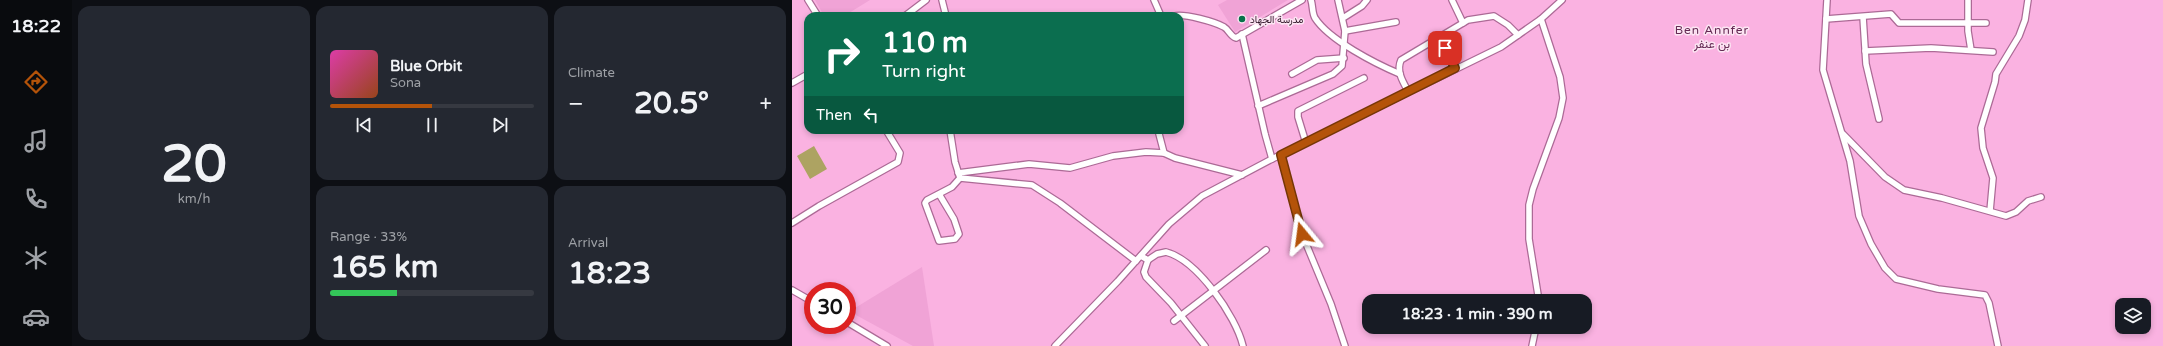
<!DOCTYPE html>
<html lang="en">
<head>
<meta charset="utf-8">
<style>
  :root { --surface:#171b24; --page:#242831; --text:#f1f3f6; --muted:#9ea1a6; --line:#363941; --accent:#b45309 }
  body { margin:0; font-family:"Varela Round",Vazirmatn,sans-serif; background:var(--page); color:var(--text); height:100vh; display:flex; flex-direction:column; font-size:15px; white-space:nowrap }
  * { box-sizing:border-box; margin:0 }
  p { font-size:13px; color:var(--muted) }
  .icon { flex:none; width:22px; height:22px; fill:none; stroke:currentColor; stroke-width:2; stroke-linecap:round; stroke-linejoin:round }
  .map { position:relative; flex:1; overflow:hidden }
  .drawer { display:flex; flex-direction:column; gap:6px; padding:6px; background:#0d0f14; width:720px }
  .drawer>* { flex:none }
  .hud { position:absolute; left:12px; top:12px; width:380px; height:122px; border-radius:12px; box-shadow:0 2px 6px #0003; background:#0b6e4f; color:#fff; overflow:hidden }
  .tools { position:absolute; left:1323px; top:298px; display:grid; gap:8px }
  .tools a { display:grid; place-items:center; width:36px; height:36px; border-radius:8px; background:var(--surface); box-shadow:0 2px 6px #0003; font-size:20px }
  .speed { position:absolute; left:12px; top:282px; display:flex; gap:8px; font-size:20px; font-weight:700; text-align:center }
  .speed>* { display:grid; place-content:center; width:52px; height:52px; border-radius:50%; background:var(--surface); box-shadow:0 2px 6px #0003; line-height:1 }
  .speed .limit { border:6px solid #d22; background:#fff; color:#111 }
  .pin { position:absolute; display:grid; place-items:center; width:34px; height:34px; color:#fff; margin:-17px; border-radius:8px; box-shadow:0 2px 6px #0006 }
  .me { position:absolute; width:44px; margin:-22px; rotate:344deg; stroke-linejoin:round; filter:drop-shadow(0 0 3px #0008) }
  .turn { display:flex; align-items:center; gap:14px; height:84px; padding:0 12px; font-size:18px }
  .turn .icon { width:52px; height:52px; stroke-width:2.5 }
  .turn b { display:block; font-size:28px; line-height:34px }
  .then { display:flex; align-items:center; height:38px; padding:0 12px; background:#0003; gap:8px; font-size:15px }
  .big { font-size:30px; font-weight:700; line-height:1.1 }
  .drawer .tile { flex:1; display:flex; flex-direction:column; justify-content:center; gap:6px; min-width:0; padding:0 14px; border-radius:12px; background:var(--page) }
  .drawer .dial { align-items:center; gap:0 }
  .dial b { font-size:52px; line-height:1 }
  .song { display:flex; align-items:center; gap:12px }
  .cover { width:48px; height:48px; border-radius:6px; background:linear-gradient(135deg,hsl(320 70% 55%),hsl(20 70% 35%)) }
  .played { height:4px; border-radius:2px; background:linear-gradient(90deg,var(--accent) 50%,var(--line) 50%) }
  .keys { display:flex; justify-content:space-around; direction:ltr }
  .heat { display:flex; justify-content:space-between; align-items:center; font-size:22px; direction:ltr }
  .charge { height:6px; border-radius:3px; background:linear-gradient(90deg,#34c759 33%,var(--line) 0) }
  .drawer .tiles { flex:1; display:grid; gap:6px; grid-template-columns:repeat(3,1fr) }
  .tile:first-child { grid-row:span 2 }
  .trip { position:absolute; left:570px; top:294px; width:230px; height:40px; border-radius:12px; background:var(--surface); box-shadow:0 2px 6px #0003; font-weight:700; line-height:40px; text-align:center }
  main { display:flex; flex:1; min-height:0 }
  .tabs { display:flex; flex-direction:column; width:72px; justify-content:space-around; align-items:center; background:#090b0e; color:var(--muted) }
  .tabs .icon { width:28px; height:28px }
  .tabs .selected { color:var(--accent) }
  .tabs b { font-size:18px; color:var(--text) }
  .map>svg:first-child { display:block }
</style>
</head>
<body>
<main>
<nav class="tabs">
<b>18:22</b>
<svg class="icon selected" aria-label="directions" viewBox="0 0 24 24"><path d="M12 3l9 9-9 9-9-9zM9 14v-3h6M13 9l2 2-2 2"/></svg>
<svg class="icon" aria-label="music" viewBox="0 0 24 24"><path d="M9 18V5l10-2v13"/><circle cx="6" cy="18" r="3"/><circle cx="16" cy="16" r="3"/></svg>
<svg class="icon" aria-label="phone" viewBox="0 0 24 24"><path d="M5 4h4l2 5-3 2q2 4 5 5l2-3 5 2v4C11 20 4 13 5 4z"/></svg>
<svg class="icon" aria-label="climate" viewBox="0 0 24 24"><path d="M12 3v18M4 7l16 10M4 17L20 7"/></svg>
<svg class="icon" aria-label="car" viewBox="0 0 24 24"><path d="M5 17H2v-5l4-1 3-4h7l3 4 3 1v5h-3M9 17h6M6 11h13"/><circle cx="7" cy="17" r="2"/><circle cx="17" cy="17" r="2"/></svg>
</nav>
<section class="drawer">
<div class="tiles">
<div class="tile dial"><b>20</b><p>km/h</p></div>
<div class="tile">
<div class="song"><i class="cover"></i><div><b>Blue Orbit</b><p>Sona</p></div></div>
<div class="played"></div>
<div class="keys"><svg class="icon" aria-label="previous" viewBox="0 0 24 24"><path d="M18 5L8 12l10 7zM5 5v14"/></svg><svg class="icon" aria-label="pause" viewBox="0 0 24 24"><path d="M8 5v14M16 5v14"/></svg><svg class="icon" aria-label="next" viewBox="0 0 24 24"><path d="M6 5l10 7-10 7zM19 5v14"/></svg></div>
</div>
<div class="tile"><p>Climate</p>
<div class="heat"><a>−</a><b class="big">20.5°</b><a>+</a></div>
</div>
<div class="tile"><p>Range · 33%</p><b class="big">165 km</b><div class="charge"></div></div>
<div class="tile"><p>Arrival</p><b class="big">18:23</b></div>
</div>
</section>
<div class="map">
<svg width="1371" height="346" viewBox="0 0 1371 346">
  <rect width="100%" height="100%" fill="#fab2e1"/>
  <g fill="#f0a3d6">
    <polygon points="23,0 78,0 52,16 32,16"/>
    <polygon points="435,0 496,0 443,32 426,5"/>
    <polygon points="130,267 142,346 121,346 62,314 63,308"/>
  </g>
  <polygon fill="#ada362" points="22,146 35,169 18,179 5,156"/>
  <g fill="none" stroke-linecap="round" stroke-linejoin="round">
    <defs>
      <g id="minor">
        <polyline points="16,0 26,16"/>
        <polyline points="150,0 154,16"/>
        <polyline points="362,0 369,16"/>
        <path d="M519 0C521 6 520 13 523 18 537 40 584 64 608 74"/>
        <polyline points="660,0 671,23"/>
        <polyline points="1035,0 1031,70 1058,161 1067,216 1079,244 1093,268 1104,279 1146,289 1193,295 1197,303 1206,346"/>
        <polyline points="1176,0 1176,31 1179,50"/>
        <polyline points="113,16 134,0"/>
        <path d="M382 16C392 13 423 22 432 27 437 30 438 36 444 38L510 0"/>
        <polyline points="1071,17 1074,64 1087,119"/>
        <polyline points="551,18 570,6 575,0"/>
        <polyline points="1034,19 1099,14 1107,23 1194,23"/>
        <polyline points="553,31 604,22"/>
        <polyline points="450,34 473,134 480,159"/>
        <polyline points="647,38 663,69"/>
        <polyline points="1073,51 1139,48 1201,52"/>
        <polyline points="500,74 525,60 552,58"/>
        <polyline points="0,83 16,74"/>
        <path d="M616 91C611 82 604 71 609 60L676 20 702 16 716 25 726 35"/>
        <polyline points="466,106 541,74 550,66 553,31 546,0"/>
        <polyline points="158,130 163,162 168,178 240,185 268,203 344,261"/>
        <polyline points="366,130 372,153"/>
        <polyline points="1051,134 1093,177 1112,190 1150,198 1214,216 1224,212 1236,201 1249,197"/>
        <polyline points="514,143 506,117 506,111 572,78"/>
        <polyline points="489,155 510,234 539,304 553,346"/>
        <polyline points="166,173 237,164 278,168 321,156 354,152 372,153 383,158 450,175"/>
        <polyline points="147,194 162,219 167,234 163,239 147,241 133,203 135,200 160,187 168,178"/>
        <polyline points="1198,211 1201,178 1191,148 1189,128 1203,82 1204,74 1227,36 1233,20 1236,0"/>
        <polyline points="0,223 27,206 106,162 108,153 94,130"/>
        <path d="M349 256 356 260 365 254 374 252C405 260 444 316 451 346"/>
        <polyline points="356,260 352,272 354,277 379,303 413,346"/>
        <polyline points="0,290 21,302"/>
        <polyline points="747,301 737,239 737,205 741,189 767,118 771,98 768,77 749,19"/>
        <polyline points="382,321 474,250"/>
        <polyline points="55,322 95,346"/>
        <polyline points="263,346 326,281 377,224 410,196 480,159 709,47 749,19 770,0"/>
        <polyline points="740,346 744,327"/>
      </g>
    </defs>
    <use href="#minor" stroke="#ac6a96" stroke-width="8"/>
    <use href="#minor" stroke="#fff" stroke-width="5.5"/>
  </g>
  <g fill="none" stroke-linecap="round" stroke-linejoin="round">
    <defs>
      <polyline id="route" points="510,234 489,155 663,68 653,48"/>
    </defs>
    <use href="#route" stroke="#753606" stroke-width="10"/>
    <use href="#route" stroke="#b45309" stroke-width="7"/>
  </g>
  <circle fill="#07724a" stroke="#fce5f3" stroke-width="1.5" cx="450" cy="19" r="4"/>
  <g text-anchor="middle" stroke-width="3" stroke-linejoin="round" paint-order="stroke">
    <g font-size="10" fill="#301628" stroke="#fce5f3" text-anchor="start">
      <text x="458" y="23">مدرسة الجهاد</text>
    </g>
    <g font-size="12" letter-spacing="1" fill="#652a54" stroke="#fce5f3">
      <text x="920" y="34">Ben Annfer<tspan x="920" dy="14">بن عنفر</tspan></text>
    </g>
  </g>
</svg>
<div class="tools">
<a><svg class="icon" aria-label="layers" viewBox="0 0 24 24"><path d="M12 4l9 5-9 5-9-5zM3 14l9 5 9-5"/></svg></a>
</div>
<div class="speed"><div class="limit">30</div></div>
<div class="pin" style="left:653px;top:48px;background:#d93025"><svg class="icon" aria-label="arrive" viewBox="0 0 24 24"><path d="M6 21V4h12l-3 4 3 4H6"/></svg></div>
<svg class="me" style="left:510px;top:234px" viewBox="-20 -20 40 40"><path d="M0-17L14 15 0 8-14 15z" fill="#b45309" stroke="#fff" stroke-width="4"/></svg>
<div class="trip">18:23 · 1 min · 390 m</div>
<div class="hud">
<div class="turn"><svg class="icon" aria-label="right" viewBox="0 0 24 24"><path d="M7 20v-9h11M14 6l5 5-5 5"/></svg><div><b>110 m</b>Turn right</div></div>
<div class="then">Then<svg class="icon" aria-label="left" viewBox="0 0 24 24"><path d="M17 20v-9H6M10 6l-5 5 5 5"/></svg></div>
</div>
</div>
</main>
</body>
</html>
